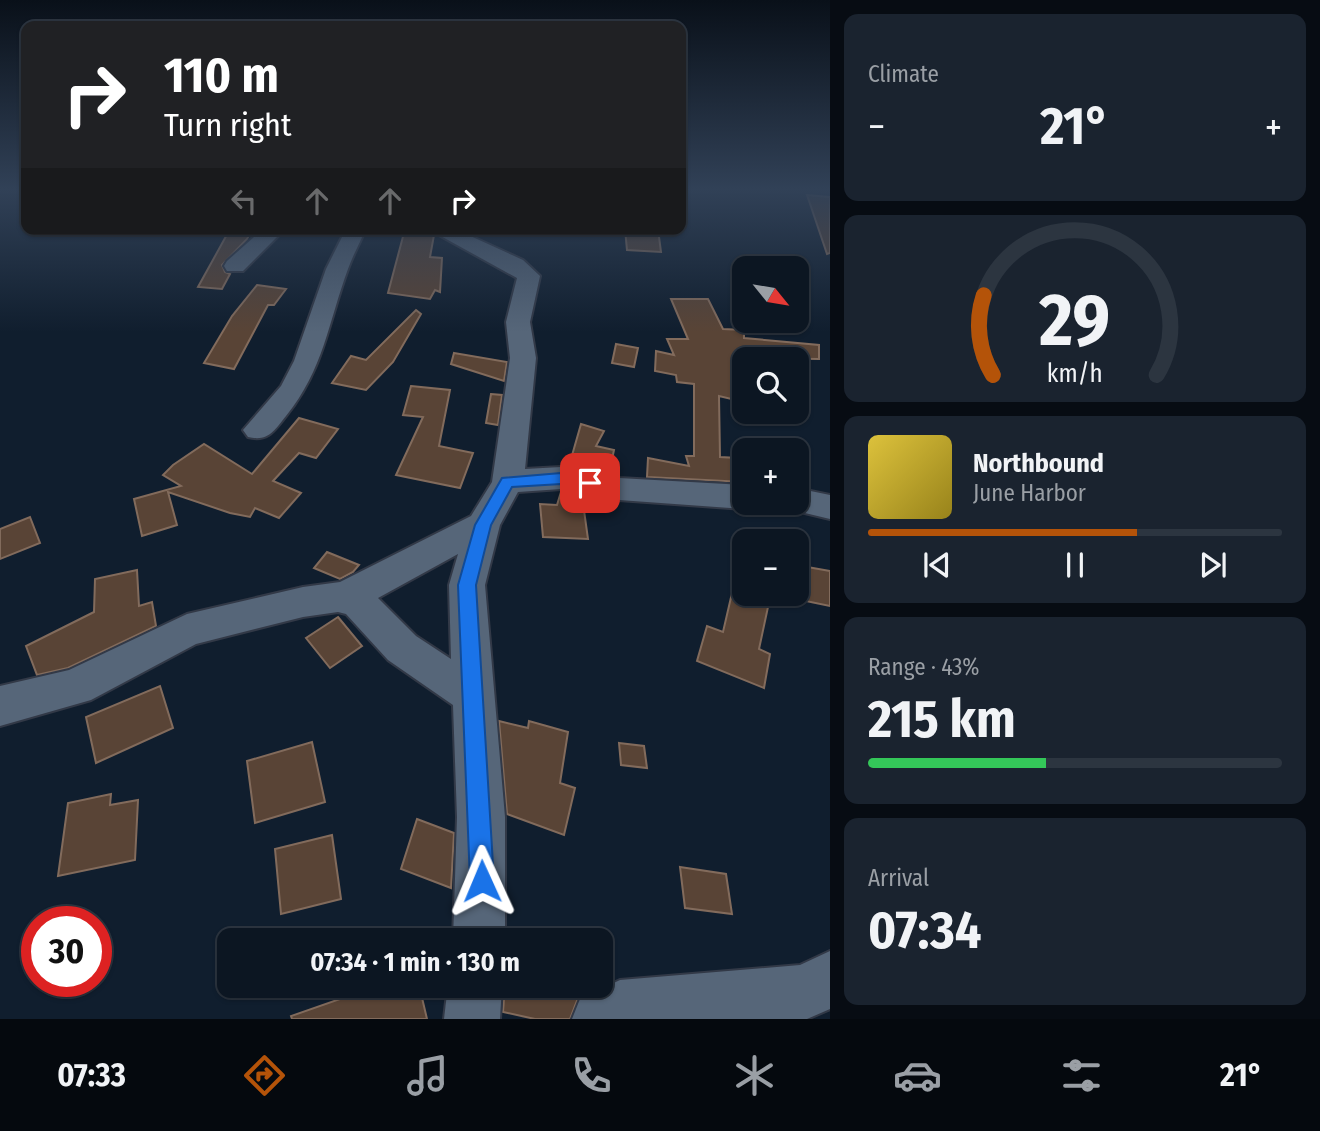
<!DOCTYPE html>
<html lang="en">
<head>
<meta charset="utf-8">
<style>
  :root { --surface:#0c1622; --page:#1a232f; --text:#f1f3f6; --muted:#9a9fa5; --line:#2c3540; --accent:#b45309 }
  body { margin:0; font-family:"Fira Sans Condensed",sans-serif; background:var(--page); color:var(--text); height:100vh; display:flex; flex-direction:column; font-size:26px; white-space:nowrap }
  * { box-sizing:border-box; margin:0 }
  p { font-size:23px; color:var(--muted) }
  .icon { flex:none; width:38px; height:38px; fill:none; stroke:currentColor; stroke-width:2; stroke-linecap:round; stroke-linejoin:round }
  .map { position:relative; flex:1; overflow:hidden }
  .details { display:flex; flex-direction:column; gap:14px; padding:14px; background:#070c13; width:490px }
  .details>* { flex:none }
  .banner { position:absolute; left:21px; top:21px; width:665px; height:214px; border-radius:14px; box-shadow:0 2px 5px #0004,0 0 0 2px var(--line); background:#202124; color:#fff; overflow:hidden }
  .needle { width:46px; rotate:120deg }
  .buttons { position:absolute; left:732px; top:256px; display:grid; gap:14px }
  .buttons a { display:grid; place-items:center; width:77px; height:77px; border-radius:14px; background:var(--surface); box-shadow:0 2px 5px #0004,0 0 0 2px var(--line); font-size:35px }
  .speed { position:absolute; left:21px; top:906px; display:flex; gap:14px; font-size:35px; font-weight:700; text-align:center }
  .speed>* { display:grid; place-content:center; width:91px; height:91px; border-radius:50%; background:var(--surface); box-shadow:0 2px 5px #0004,0 0 0 2px var(--line); line-height:1 }
  .speed .limit { border:10px solid #d22; background:#fff; color:#111 }
  .pin { position:absolute; display:grid; place-items:center; width:60px; height:60px; color:#fff; margin:-30px; border-radius:14px; box-shadow:0 4px 10px #0006 }
  .me { position:absolute; width:77px; margin:-38px; rotate:359deg; stroke-linejoin:round; filter:drop-shadow(0 0 5px #0008) }
  .turn { display:flex; align-items:center; gap:24px; height:147px; padding:0 28px; font-size:32px }
  .turn .icon { width:91px; height:91px; stroke-width:2.5 }
  .turn b { display:block; font-size:49px; line-height:60px }
  .lanes { display:flex; align-items:center; height:66px; padding:0 28px; background:#0003; justify-content:center; gap:35px; direction:ltr }
  .lanes .off { opacity:.35 }
  .big { font-size:52px; font-weight:700; line-height:1.1 }
  .details .card { flex:1; display:flex; flex-direction:column; justify-content:center; gap:10px; min-width:0; padding:0 24px; border-radius:14px; background:var(--page) }
  .details .dial { align-items:center; gap:0 }
  .dial svg { height:182px; overflow:visible; fill:none; stroke:var(--line); stroke-width:7; stroke-linecap:round; text-anchor:middle }
  .dial text { fill:var(--text); stroke:none }
  .song { display:flex; align-items:center; gap:21px }
  .cover { width:84px; height:84px; border-radius:10px; background:linear-gradient(135deg,hsl(50 70% 55%),hsl(50 70% 35%)) }
  .played { height:7px; border-radius:4px; background:linear-gradient(90deg,var(--accent) 65%,var(--line) 65%) }
  .keys { display:flex; justify-content:space-around; direction:ltr }
  .heat { display:flex; justify-content:space-between; align-items:center; font-size:38px; direction:ltr }
  .charge { height:10px; border-radius:5px; background:linear-gradient(90deg,#34c759 43%,var(--line) 0) }
  .trip { position:absolute; left:217px; top:928px; width:396px; height:70px; border-radius:14px; background:var(--surface); box-shadow:0 2px 5px #0004,0 0 0 2px var(--line); font-weight:700; line-height:70px; text-align:center }
  .dock { display:flex; height:112px; justify-content:space-around; align-items:center; background:#05090e; color:var(--muted) }
  .dock .icon { width:49px; height:49px }
  .dock .active { color:var(--accent) }
  .dock b { font-size:32px; color:var(--text) }
  main { display:flex; flex:1; min-height:0 }
  .map>svg:first-child { display:block }
</style>
</head>
<body>
<main>
<div class="map">
<svg width="830" height="1019" viewBox="0 0 830 1019">
  <rect width="100%" height="100%" fill="#101e2e"/>
  <g fill="#594436" stroke="#826b5c" stroke-width="2">
    <polygon points="807,195 830,197 830,253 827,254"/>
    <polygon points="230,229 253,229 247,239 222,265 225,272 230,274 222,289 198,287"/>
    <polygon points="405,229 426,231 434,235 430,257 442,258 440,292 435,290 430,299 388,293"/>
    <polygon points="625,229 658,229 661,252 627,250"/>
    <polygon points="257,285 286,289 274,305 268,305 234,369 204,363 232,316"/>
    <polygon points="671,299 708,299 723,329 744,330 744,338 819,345 819,359 744,358 744,402 719,396 720,457 738,458 744,482 647,477 648,458 689,466 686,456 694,456 694,384 677,382 676,375 655,371 656,351 674,355 667,339 688,339"/>
    <polygon points="416,310 421,314 393,362 366,390 332,383 351,356 366,360"/>
    <polygon points="616,344 638,348 634,367 612,363"/>
    <polygon points="454,353 507,362 504,381 451,364"/>
    <polygon points="411,386 450,390 439,446 473,453 460,488 396,475 423,417 403,415"/>
    <polygon points="491,394 502,395 498,425 486,423"/>
    <polygon points="299,418 338,429 316,458 299,453 273,481 301,493 279,518 255,508 250,517 230,513 168,492 177,525 142,536 134,499 181,486 163,475 173,465 204,444 252,474"/>
    <polygon points="581,424 604,431 596,446 614,450 609,473 569,466"/>
    <polygon points="561,492 582,496 588,539 543,537 540,504 557,505"/>
    <polygon points="30,517 40,543 0,559 0,529"/>
    <polygon points="327,552 359,565 353,572 340,579 314,568"/>
    <polygon points="796,565 830,571 830,606 796,599"/>
    <polygon points="137,570 139,606 152,602 156,626 68,668 37,675 26,646 94,612 95,579"/>
    <polygon points="732,593 771,593 759,649 770,654 764,688 697,661 707,626 723,632"/>
    <polygon points="338,617 362,646 330,668 306,638"/>
    <polygon points="160,686 173,728 96,763 86,717"/>
    <polygon points="499,721 528,728 529,721 568,732 560,783 575,788 564,835 507,814"/>
    <polygon points="312,742 325,802 255,823 247,761"/>
    <polygon points="619,743 644,746 647,768 621,765"/>
    <polygon points="111,794 110,805 138,800 135,860 58,876 68,803"/>
    <polygon points="417,819 454,833 451,888 401,869"/>
    <polygon points="332,835 341,899 281,914 275,849"/>
    <polygon points="680,867 726,874 732,914 685,908"/>
    <polygon points="380,985 419,985 427,1019 292,1019 291,1016"/>
    <polygon points="505,985 596,985 596,989 578,998 570,1019 535,1019 503,1012"/>
  </g>
  <g fill="none" stroke-linecap="round" stroke-linejoin="round">
    <defs>
      <g id="minor">
        <polygon points="263,229 285,229 243,271 227,271 224,266 227,261"/>
        <path d="M346 229H366C360 242 353 255 348 269 328 323 324 369 286 416 274 431 268 442 248 437L243 430 281 386 294 361 326 269Z"/>
        <path d="M428 229H455L523 260 540 276 530 322 536 358 525 469 561 467 619 478 744 485V502H757L744 509 619 500 561 489 518 492 500 525 485 585 505 817V940H453L457 817 453 705 388 660 346 614 338 612 303 617 196 644 91 700 0 726V686L69 670 187 614 303 587 340 582 471 516 492 482 510 358 506 322 517 278ZM458 554 449 585 451 659 416 636 378 598Z"/>
        <polygon points="796,488 830,495 830,519 784,508 781,502 796,502"/>
        <polygon points="830,951 830,1009 807,1019 572,1019 580,999 620,980 800,965"/>
        <polygon points="448,985 502,985 500,1019 444,1019"/>
      </g>
    </defs>
    <use href="#minor" stroke="#323947" stroke-width="4"/>
    <use href="#minor" fill="#566679" fill-rule="evenodd"/>
  </g>
  <linearGradient id="sky" x2="0" y2="1"><stop stop-color="#091019"/><stop offset="0.57" stop-color="#314157"/><stop offset="1" stop-color="#314157" stop-opacity="0"/></linearGradient>
  <rect width="830" height="332" fill="url(#sky)"/>
  <polygon fill="#1a73e8" stroke="#114b97" stroke-width="2" points="561,473 590,478 598,483 590,489 561,484 512,487 491,525 476,585 494,881 491,890 482,893 474,890 470,881 458,585 475,525 502,478"/>
</svg>
<div class="buttons">
<a><svg class="needle" viewBox="-14 -14 28 28"><path d="M0-13l5 13h-10z" fill="#e53935"/><path d="M0 13l5-13h-10z" fill="#9a9fa5"/></svg></a>
<a><svg class="icon" aria-label="search" viewBox="0 0 24 24"><circle cx="10" cy="10" r="6"/><path d="M15 15l6 6"/></svg></a>
<a>+</a>
<a>−</a>
</div>
<div class="speed"><div class="limit">30</div></div>
<div class="pin" style="left:590px;top:483px;background:#d93025"><svg class="icon" aria-label="arrive" viewBox="0 0 24 24"><path d="M6 21V4h12l-3 4 3 4H6"/></svg></div>
<svg class="me" style="left:482px;top:881px" viewBox="-20 -20 40 40"><path d="M0-17L14 15 0 8-14 15z" fill="#1a73e8" stroke="#fff" stroke-width="4"/></svg>
<div class="trip">07:34 · 1 min · 130 m</div>
<div class="banner">
<div class="turn"><svg class="icon" aria-label="right" viewBox="0 0 24 24"><path d="M7 20v-9h11M14 6l5 5-5 5"/></svg><div><b>110 m</b>Turn right</div></div>
<div class="lanes"><svg class="icon off" aria-label="left" viewBox="0 0 24 24"><path d="M17 20v-9H6M10 6l-5 5 5 5"/></svg><svg class="icon off" aria-label="ahead" viewBox="0 0 24 24"><path d="M12 20V5M6 11l6-6 6 6"/></svg><svg class="icon off" aria-label="ahead" viewBox="0 0 24 24"><path d="M12 20V5M6 11l6-6 6 6"/></svg><svg class="icon" aria-label="right" viewBox="0 0 24 24"><path d="M7 20v-9h11M14 6l5 5-5 5"/></svg></div>
</div>
</div>
<section class="details">
<div class="card"><p>Climate</p>
<div class="heat"><a>−</a><b class="big">21°</b><a>+</a></div>
</div>
<div class="card dial"><svg viewBox="0 0 100 80">
<path d="M14 69A42 42 0 1 1 86 69"/>
<path d="M14 69A42 42 0 0 1 10 34" stroke="#b45309"/>
<text x="50" y="56" font-size="32" font-weight="700">29</text>
<text x="50" y="72" font-size="11">km/h</text>
</svg></div>
<div class="card">
<div class="song"><i class="cover"></i><div><b>Northbound</b><p>June Harbor</p></div></div>
<div class="played"></div>
<div class="keys"><svg class="icon" aria-label="previous" viewBox="0 0 24 24"><path d="M18 5L8 12l10 7zM5 5v14"/></svg><svg class="icon" aria-label="pause" viewBox="0 0 24 24"><path d="M8 5v14M16 5v14"/></svg><svg class="icon" aria-label="next" viewBox="0 0 24 24"><path d="M6 5l10 7-10 7zM19 5v14"/></svg></div>
</div>
<div class="card"><p>Range · 43%</p><b class="big">215 km</b><div class="charge"></div></div>
<div class="card"><p>Arrival</p><b class="big">07:34</b></div>
</section>
</main>
<nav class="dock">
<b>07:33</b>
<svg class="icon active" aria-label="directions" viewBox="0 0 24 24"><path d="M12 3l9 9-9 9-9-9zM9 14v-3h6M13 9l2 2-2 2"/></svg>
<svg class="icon" aria-label="music" viewBox="0 0 24 24"><path d="M9 18V5l10-2v13"/><circle cx="6" cy="18" r="3"/><circle cx="16" cy="16" r="3"/></svg>
<svg class="icon" aria-label="phone" viewBox="0 0 24 24"><path d="M5 4h4l2 5-3 2q2 4 5 5l2-3 5 2v4C11 20 4 13 5 4z"/></svg>
<svg class="icon" aria-label="climate" viewBox="0 0 24 24"><path d="M12 3v18M4 7l16 10M4 17L20 7"/></svg>
<svg class="icon" aria-label="car" viewBox="0 0 24 24"><path d="M5 17H2v-5l4-1 3-4h7l3 4 3 1v5h-3M9 17h6M6 11h13"/><circle cx="7" cy="17" r="2"/><circle cx="17" cy="17" r="2"/></svg>
<svg class="icon" aria-label="filters" viewBox="0 0 24 24"><path d="M4 7h16M4 17h16"/><circle cx="9" cy="7" r="2"/><circle cx="15" cy="17" r="2"/></svg>
<b>21°</b>
</nav>
</body>
</html>
